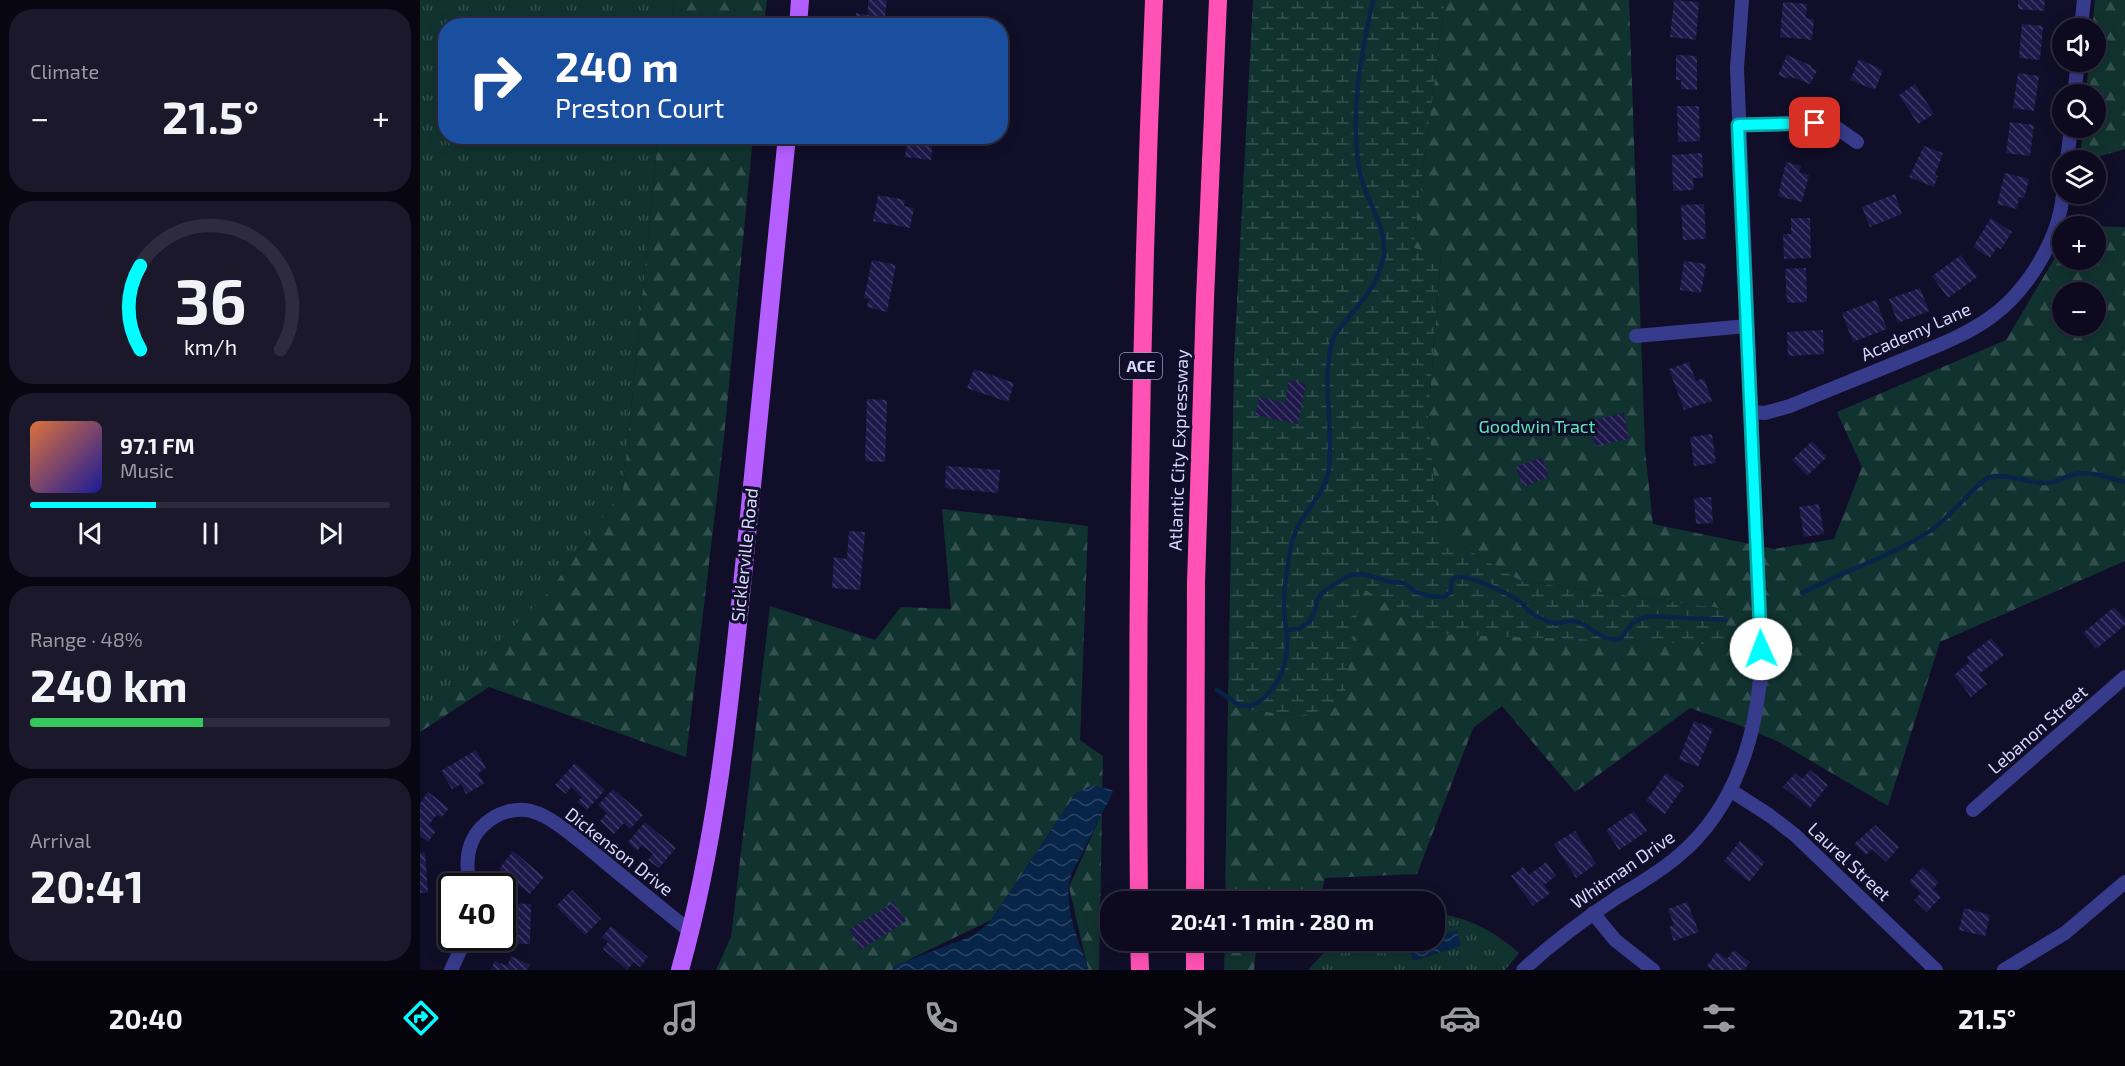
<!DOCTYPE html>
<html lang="en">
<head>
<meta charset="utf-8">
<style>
  :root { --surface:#0d0a1f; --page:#1b182c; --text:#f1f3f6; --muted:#9a9aa4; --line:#2d2b3d; --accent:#03fcff }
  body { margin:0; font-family:"Exo 2",sans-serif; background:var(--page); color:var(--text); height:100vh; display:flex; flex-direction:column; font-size:22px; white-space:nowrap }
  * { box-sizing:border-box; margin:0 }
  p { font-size:20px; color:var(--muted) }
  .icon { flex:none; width:33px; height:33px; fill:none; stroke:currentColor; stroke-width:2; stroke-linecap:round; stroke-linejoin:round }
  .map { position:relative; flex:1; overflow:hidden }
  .sheet { display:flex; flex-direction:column; gap:9px; padding:9px; background:#070611; width:420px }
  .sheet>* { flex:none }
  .top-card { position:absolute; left:18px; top:18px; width:570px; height:126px; border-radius:24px; box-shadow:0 3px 15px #0003,0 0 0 2px var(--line); background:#1a4fa0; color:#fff; overflow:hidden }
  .tools { position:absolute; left:1632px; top:18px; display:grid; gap:12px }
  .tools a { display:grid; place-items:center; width:54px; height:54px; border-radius:50%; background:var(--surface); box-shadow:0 3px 15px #0003,0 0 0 2px var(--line); font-size:30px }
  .speed { position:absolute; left:18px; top:873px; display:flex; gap:12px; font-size:30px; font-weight:700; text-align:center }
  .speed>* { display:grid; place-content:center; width:78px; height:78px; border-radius:50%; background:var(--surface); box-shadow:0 3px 15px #0003,0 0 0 2px var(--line); line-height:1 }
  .speed .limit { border:3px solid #111; border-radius:9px; background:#fff; color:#111 }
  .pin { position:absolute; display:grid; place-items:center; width:51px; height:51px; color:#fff; margin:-26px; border-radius:12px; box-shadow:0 3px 9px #0006 }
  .me { position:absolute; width:66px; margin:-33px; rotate:358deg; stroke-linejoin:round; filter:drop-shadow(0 0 4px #0008) }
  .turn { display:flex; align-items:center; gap:21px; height:126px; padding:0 18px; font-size:27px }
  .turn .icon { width:78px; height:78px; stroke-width:2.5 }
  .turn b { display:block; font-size:42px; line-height:51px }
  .big { font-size:45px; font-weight:700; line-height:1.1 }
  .sheet .tile { flex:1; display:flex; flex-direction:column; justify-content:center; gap:9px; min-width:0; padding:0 21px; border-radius:24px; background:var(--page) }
  .sheet .dial { align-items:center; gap:0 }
  .dial svg { height:156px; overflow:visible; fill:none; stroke:var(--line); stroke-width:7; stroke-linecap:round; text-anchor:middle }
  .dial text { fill:var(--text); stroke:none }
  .song { display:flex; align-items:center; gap:18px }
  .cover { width:72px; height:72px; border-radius:9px; background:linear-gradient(135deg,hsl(20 70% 55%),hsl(240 70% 35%)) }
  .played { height:6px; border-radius:3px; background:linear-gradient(90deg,var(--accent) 35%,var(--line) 35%) }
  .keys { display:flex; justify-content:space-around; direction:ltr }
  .heat { display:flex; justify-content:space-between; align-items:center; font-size:33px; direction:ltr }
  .charge { height:9px; border-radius:4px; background:linear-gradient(90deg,#34c759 48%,var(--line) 0) }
  .trip { position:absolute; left:680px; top:891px; width:345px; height:60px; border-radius:24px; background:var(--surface); box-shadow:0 3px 15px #0003,0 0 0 2px var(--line); font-weight:700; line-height:60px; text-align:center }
  .tab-bar { display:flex; height:96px; justify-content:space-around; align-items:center; background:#05040c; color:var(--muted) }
  .tab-bar .icon { width:42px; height:42px }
  .tab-bar .on { color:var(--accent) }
  .tab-bar b { font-size:27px; color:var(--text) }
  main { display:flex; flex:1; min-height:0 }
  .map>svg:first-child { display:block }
</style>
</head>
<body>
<main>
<section class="sheet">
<div class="tile"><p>Climate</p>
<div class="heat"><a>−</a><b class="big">21.5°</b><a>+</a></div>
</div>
<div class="tile dial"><svg viewBox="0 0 100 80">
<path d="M14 69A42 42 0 1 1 86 69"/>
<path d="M14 69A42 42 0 0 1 14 26" stroke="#03fcff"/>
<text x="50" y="56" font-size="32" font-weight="700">36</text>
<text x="50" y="72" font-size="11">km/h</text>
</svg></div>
<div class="tile">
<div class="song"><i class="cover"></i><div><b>97.1 FM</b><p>Music</p></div></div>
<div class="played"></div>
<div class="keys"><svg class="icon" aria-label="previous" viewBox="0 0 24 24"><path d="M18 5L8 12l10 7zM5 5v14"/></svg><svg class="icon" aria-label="pause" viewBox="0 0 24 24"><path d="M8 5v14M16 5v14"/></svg><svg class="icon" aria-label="next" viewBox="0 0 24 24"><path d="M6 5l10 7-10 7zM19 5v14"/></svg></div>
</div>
<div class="tile"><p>Range · 48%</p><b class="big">240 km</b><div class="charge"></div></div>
<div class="tile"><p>Arrival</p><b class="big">20:41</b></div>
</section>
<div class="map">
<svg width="1705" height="970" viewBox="0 0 1705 970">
  <defs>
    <pattern id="grass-tufts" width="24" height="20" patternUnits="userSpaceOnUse" patternTransform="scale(1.5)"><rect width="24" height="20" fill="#11332f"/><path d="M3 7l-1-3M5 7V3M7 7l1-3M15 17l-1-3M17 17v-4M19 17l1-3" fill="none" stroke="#33504e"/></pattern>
    <pattern id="forest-firs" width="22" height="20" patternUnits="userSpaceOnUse" patternTransform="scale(1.5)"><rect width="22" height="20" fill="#11332f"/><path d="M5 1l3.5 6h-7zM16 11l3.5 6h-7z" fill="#33504e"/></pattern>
    <pattern id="wetland-marsh" width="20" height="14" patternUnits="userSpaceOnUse" patternTransform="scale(1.5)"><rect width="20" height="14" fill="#11332f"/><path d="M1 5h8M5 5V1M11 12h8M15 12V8" fill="none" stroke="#33504e"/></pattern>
    <pattern id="water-waves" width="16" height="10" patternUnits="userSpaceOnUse" patternTransform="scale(1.5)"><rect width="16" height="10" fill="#072549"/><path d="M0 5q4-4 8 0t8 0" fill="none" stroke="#2a4464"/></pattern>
    <pattern id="building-back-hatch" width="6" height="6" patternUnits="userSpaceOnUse" patternTransform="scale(1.5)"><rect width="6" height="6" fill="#1f194b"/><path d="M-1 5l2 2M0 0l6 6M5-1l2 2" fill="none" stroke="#3f3a66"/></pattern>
  </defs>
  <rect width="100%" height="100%" fill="#110e29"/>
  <g fill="url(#grass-tufts)">
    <polygon points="0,0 255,0 251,25 26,26 26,136 238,137 203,490 127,594 37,683 0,707"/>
    <path d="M1017 914C1047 916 1077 933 1099 953L1085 970H888L913 943 923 941 1014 940V915Z"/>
  </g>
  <g fill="url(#forest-firs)" fill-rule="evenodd">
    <polygon points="255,0 347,0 344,25 251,25"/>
    <path d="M1025 0H1209L1225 450 1233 524 1354 549 1414 539 1442 467 1417 412 1586 340 1642 246V260H1676V226H1655L1705 227V561L1520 642 1468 806 1357 741 1319 725 1270 708 1155 792 1082 706 1053 728 997 874 905 878 900 901 805 902 808 707 880 716 940 586 1014 634 1305 609 1101 581 1019 533 1008 418 1021 255 993 248ZM1642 292H1676V326H1642Z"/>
    <polygon points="1675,0 1705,0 1705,149 1667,160 1660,160 1663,128 1676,128 1676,94 1666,94 1669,62 1676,62 1676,28 1672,28"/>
    <polygon points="238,137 333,137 304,437 266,757 69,687 0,732 0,707 37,683 127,594 203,490"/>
    <polygon points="522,509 668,526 660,740 683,756 682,791 656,793 571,920 474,967 473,970 296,970 311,937 350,606 455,640 481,607 531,609"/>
    <polygon points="682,813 679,970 668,970 649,887"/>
    <polygon points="805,940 854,940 854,941 836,949 834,970 804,970"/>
  </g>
  <polygon fill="url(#wetland-marsh)" points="833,0 1025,0 993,248 1021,254 1008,418 1019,533 1101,581 1305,609 1308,645 1014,634 941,587 923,705 880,716 808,707 814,359"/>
  <polygon fill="#11332f" points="945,951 952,970 918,970 915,961"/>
  <g fill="url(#water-waves)">
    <path d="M672 785 692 790 693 792 651 875C642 906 659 941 669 970H471L477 965 554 935 569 923 656 793Z"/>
    <polygon points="1037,930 1041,946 993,961 988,945 1002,941 1014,940 1014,937"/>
  </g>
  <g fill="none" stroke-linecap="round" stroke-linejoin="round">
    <g stroke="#072549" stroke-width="4.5">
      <path d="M1382 593C1425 570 1472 557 1513 529 1528 519 1559 480 1570 477 1585 473 1610 483 1625 483 1636 484 1645 476 1655 474 1671 471 1690 478 1705 482"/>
      <path d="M866 630 879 629 890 621 895 611 897 600 904 591 930 575 943 574 971 582 984 583 996 592 1009 596 1023 597 1031 592C1031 588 1030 583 1033 579 1042 570 1091 595 1101 602 1105 606 1108 612 1114 615 1121 618 1128 623 1136 623 1144 623 1150 619 1158 622 1171 627 1185 643 1200 639 1213 624 1209 620 1232 616L1305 620"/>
      <path d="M797 690 819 705 831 706C856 694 867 669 867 642 867 630 864 618 864 605 864 588 869 549 875 533 884 510 906 494 909 468 914 424 900 377 914 336 932 311 957 290 963 259 970 228 943 198 939 168 930 111 941 55 953 0"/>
    </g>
  </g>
  <g fill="url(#building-back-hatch)">
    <polygon points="448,0 467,0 464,26 434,26 436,13 448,15"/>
    <polygon points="1254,0 1279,2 1276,40 1250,37"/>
    <polygon points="1598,0 1625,0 1624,11 1598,9"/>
    <polygon points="1363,2 1387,4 1386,18 1394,19 1392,40 1360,37"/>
    <polygon points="1602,24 1623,26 1620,60 1599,58"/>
    <polygon points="1256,55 1277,56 1277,90 1261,89 1261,80 1256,80"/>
    <polygon points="1367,55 1392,66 1391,68 1397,71 1390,84 1369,76 1368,79 1358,75"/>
    <polygon points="1439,59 1463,70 1455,90 1430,80"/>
    <polygon points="1598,73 1619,76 1614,111 1593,108"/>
    <polygon points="1495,84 1514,114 1498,124 1479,95"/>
    <polygon points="1257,106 1279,106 1280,141 1258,142"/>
    <polygon points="1590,122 1614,125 1610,156 1586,153"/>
    <polygon points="487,136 513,136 511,160 485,157"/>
    <polygon points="1504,146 1523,153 1515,175 1518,176 1514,187 1489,177"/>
    <polygon points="1282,153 1283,178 1273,178 1274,190 1253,191 1252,155"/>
    <polygon points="1366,162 1381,166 1379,172 1389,175 1382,202 1358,196"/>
    <polygon points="1585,173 1609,179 1604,198 1599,197 1597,209 1577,204"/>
    <polygon points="1475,194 1482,214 1450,227 1442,207"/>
    <polygon points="458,195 485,200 484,206 494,208 490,228 453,221"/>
    <polygon points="1284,204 1286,239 1263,240 1261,205"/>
    <polygon points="1371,218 1390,218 1391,258 1364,259 1363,234 1371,234"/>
    <polygon points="1571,218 1592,232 1581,249 1577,247 1570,258 1553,247"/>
    <polygon points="1541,255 1557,277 1528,298 1512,276"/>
    <polygon points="452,260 476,265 467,312 447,307 449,299 444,298"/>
    <polygon points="1264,261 1286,264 1281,293 1260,290"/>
    <polygon points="1386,268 1387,302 1367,303 1365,269"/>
    <polygon points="1500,288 1509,311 1478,323 1469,299"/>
    <polygon points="1456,300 1467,329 1433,342 1422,313"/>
    <polygon points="1403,330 1404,354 1368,356 1367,332"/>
    <polygon points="1269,362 1276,381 1284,378 1292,401 1264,410 1249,369"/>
    <polygon points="554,369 594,383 588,402 547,388"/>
    <polygon points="869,380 886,384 878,424 835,415 839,397 865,403"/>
    <polygon points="447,399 467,400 465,462 445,461"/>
    <polygon points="1204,413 1209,439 1175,446 1170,421"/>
    <polygon points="1292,434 1296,463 1274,466 1270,437"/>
    <polygon points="1392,441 1407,457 1387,476 1372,460"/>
    <polygon points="1122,457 1129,477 1103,487 1096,467"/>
    <polygon points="526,466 580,470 578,493 525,488"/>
    <polygon points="1291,497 1293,523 1276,524 1274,498"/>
    <polygon points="1399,504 1404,534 1384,537 1379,507"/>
    <polygon points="429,531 445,532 440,590 412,588 414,557 427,559"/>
    <polygon points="1694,607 1705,619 1705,625 1676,649 1663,633"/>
    <polygon points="1571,638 1584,655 1559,674 1567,684 1551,697 1534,675 1550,662 1547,657"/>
    <polygon points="1274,721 1293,729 1278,767 1259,759"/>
    <polygon points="56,750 66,768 58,773 64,784 46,794 41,784 32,789 21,771"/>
    <polygon points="155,763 185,790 167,810 157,802 162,797 151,787 146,794 135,785"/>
    <polygon points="1390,770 1408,785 1390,808 1363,787 1375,773 1382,779"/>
    <polygon points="1246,773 1264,786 1245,814 1226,801"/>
    <polygon points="193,789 223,815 210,829 204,823 194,834 180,821 187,813 178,805"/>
    <polygon points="8,792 29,808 22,817 17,814 9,825 16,831 8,842 0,836 0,804"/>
    <polygon points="1214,811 1227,831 1199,850 1186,830"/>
    <polygon points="225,822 256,848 239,868 228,860 233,854 222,845 217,851 208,842"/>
    <polygon points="1455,825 1479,847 1466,862 1452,849 1446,855 1434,844"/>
    <polygon points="1155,831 1176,864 1156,878 1134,844"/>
    <polygon points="1320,841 1345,862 1329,882 1304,861"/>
    <polygon points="93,851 124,877 110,894 79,869"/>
    <polygon points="5,852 8,893 0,893 0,853"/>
    <polygon points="1126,862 1136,876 1124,885 1130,893 1113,906 1091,876 1103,867 1109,875"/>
    <polygon points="1503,867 1519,882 1513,889 1521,897 1507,912 1494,900 1501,893 1489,882"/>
    <polygon points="967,889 971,902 929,902 929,901"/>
    <polygon points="152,890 181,919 165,935 136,906"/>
    <polygon points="474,902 486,921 441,950 429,930"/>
    <polygon points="1267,902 1279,932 1254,941 1249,927 1254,925 1248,909"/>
    <polygon points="84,903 111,904 110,944 81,943 82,929 90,929 90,915 83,915"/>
    <polygon points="1544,908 1570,915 1565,936 1539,930"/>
    <polygon points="191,926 228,957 220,967 214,962 207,970 183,949 188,942 182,937"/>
    <polygon points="1314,950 1330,962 1324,970 1293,970 1287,966 1297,952 1307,959"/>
    <polygon points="91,956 110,965 108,970 71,970 75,961 87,966"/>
  </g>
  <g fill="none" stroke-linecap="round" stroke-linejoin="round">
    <g stroke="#373b8b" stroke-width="14">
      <polyline points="1661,28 1664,0"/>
      <polyline points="1654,94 1658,62"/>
      <polyline points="1318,125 1395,123 1417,128 1437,142"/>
      <polyline points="1647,160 1651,128"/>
      <polyline points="1216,336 1327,326"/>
      <path d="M1332 412 1345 413 1370 406C1408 390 1447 375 1485 359 1514 347 1545 336 1571 317 1608 290 1639 239 1643 194"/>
      <polyline points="1310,790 1349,815 1375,835 1516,970"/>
      <polyline points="1553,810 1705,677"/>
      <path d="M50 886C45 863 46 840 65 824 77 813 95 807 111 811 134 817 160 842 179 857 209 882 240 907 271 932"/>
      <polyline points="1173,913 1195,940 1233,970"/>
      <polyline points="31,970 46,938"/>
      <path d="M1103 970C1132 943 1163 920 1196 898 1217 885 1238 873 1257 857 1318 807 1341 725 1341 649L1317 68 1322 0"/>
      <polyline points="1584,970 1645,933 1705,882"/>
    </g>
    <g stroke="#b45eff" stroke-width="18">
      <polyline points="378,26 380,0"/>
      <path d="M260 970C297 839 310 702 324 566 338 423 352 280 367 136"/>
    </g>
    <g stroke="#ff52b4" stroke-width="18">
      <path d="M719 902C716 601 721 301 734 0"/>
      <polyline points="775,902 776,583 785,299 798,0"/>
      <polyline points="719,940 720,970"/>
      <polyline points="775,970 775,940"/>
    </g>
  </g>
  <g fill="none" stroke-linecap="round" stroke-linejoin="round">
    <defs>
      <polyline id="route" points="1341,649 1318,125 1395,123"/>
    </defs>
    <use href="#route" stroke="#02a4a6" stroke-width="15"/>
    <use href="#route" stroke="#03fcff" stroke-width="10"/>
  </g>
  <g text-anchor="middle" stroke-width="6" stroke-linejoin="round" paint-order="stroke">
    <rect fill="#110e29" stroke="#9c9bbf" stroke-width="1.5" x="700" y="353" width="42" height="26" rx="4.5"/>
    <g font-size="16" font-weight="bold" fill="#d8d7ff">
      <text x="721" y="372">ACE</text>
    </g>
    <g font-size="18" fill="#d8d7ff" stroke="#110e29">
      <text transform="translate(1496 332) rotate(-24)" y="6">Academy Lane</text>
      <text transform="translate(759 450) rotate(-88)" y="6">Atlantic City Expressway</text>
      <text transform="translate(325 555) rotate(-84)" y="6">Sicklerville Road</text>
      <text transform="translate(1618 730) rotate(-41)" y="6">Lebanon Street</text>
      <text transform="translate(199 852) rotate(38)" y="6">Dickenson Drive</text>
      <text transform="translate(1429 862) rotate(43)" y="6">Laurel Street</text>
      <text transform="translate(1203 870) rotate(-35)" y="6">Whitman Drive</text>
    </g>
    <g font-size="18" fill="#5be7b8" stroke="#110e29">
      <text x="1117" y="433">Goodwin Tract</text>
    </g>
  </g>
</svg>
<div class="tools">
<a><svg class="icon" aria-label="sound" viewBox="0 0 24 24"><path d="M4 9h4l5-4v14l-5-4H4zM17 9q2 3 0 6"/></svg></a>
<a><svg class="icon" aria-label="search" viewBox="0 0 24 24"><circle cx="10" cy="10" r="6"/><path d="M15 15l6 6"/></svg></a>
<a><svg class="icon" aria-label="layers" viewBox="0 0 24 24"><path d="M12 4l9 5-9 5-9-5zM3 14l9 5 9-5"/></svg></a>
<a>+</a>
<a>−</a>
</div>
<div class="speed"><div class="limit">40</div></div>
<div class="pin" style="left:1395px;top:123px;background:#d93025"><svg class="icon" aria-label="arrive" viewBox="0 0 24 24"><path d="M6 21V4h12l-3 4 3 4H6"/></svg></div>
<svg class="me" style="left:1341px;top:649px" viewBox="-20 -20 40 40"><circle r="19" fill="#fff"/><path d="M0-13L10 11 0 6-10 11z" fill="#03fcff"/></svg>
<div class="trip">20:41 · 1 min · 280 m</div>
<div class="top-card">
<div class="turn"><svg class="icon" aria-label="right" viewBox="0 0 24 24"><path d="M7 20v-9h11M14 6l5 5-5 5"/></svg><div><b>240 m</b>Preston Court</div></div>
</div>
</div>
</main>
<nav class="tab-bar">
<b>20:40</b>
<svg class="icon on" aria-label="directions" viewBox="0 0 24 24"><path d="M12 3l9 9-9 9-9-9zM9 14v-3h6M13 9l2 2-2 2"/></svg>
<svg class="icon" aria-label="music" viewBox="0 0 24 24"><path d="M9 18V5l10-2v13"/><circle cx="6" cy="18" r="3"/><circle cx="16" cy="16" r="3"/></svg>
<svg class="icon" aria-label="phone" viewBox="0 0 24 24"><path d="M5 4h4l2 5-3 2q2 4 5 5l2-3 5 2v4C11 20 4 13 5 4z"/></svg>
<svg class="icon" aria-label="climate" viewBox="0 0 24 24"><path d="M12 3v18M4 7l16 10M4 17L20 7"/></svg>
<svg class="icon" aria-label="car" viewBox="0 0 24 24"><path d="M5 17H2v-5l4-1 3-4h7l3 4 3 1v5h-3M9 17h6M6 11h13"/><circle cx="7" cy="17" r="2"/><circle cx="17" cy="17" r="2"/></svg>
<svg class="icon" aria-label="filters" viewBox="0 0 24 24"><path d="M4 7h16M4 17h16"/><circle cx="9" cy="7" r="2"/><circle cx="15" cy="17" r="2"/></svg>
<b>21.5°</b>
</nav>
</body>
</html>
